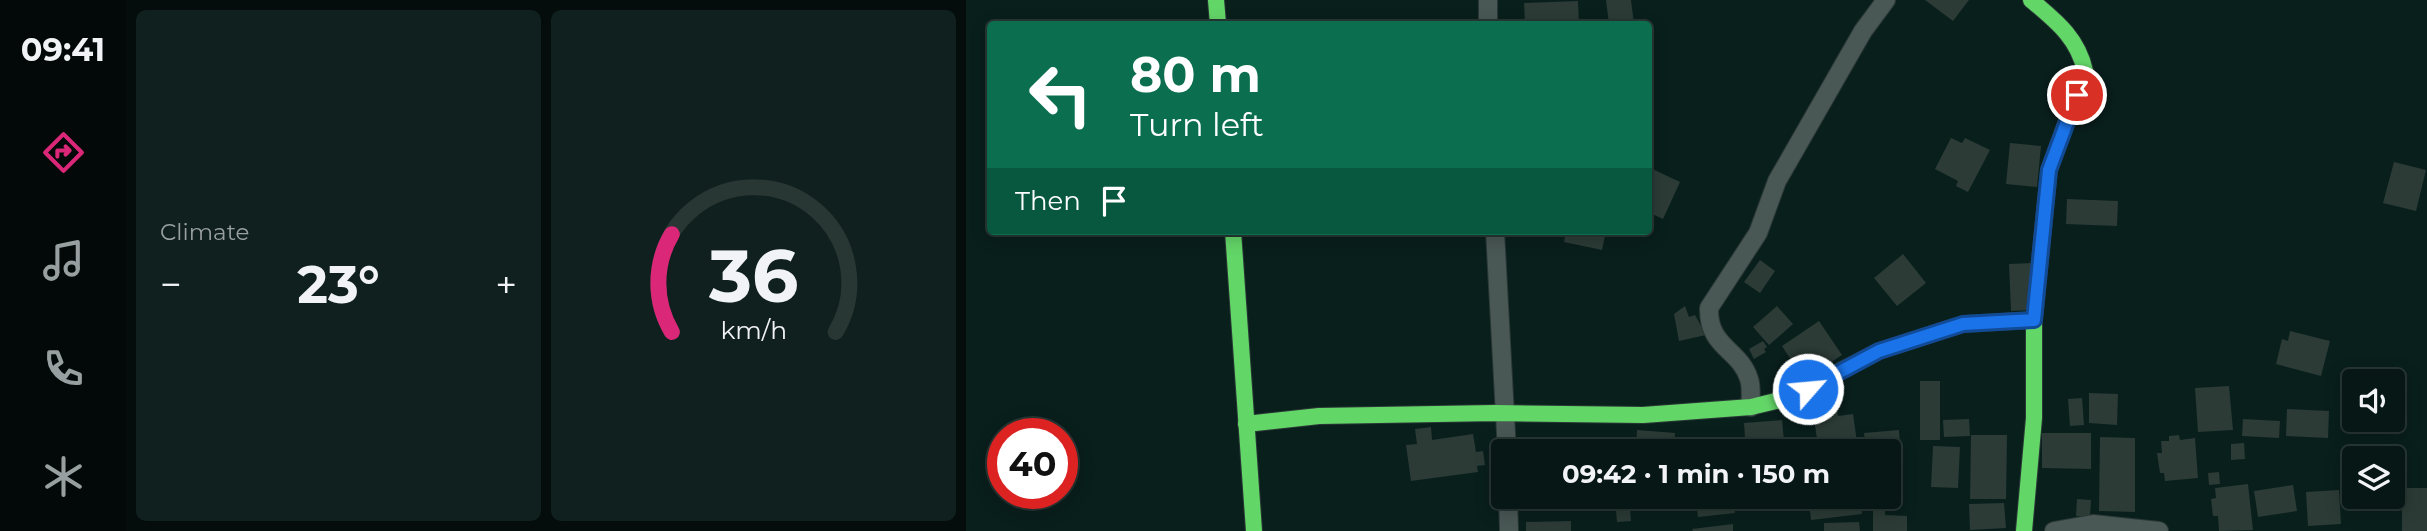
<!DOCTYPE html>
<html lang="en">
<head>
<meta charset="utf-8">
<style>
  :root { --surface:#071715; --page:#10201e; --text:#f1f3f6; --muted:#989fa0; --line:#283634; --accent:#db2777 }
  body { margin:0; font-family:Montserrat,sans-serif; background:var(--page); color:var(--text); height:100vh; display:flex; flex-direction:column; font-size:26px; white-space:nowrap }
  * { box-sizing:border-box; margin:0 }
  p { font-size:23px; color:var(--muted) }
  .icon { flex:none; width:38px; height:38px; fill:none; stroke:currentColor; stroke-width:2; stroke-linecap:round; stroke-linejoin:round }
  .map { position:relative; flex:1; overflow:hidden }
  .panel { display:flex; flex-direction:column; gap:10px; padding:10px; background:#040d0c; width:840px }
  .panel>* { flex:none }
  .banner { position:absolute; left:21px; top:21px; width:665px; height:214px; border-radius:7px; box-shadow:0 4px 18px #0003,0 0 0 2px var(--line); background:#0b6e4f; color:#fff; overflow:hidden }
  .tools { position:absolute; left:1376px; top:369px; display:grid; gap:14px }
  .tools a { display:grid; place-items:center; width:63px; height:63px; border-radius:7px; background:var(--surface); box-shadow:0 4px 18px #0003,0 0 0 2px var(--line); font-size:35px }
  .speed { position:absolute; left:21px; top:418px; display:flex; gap:14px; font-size:35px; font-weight:700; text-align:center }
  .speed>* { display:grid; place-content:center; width:91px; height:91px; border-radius:50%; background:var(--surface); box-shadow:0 4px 18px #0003,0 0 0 2px var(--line); line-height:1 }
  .speed .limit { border:10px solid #d22; background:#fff; color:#111 }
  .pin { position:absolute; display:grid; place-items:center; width:60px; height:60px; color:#fff; margin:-30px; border:4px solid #fff; border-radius:50%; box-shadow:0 2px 7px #0007 }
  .me { position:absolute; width:77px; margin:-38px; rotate:63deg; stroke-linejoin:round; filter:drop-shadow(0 0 5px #0008) }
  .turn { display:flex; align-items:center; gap:24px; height:147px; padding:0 28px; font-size:32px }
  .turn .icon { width:91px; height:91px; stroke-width:2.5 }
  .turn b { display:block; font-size:49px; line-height:60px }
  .then { display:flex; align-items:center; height:66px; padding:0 28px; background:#0003; gap:14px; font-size:26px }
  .big { font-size:52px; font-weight:700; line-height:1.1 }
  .panel .widget { flex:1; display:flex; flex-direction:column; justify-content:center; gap:10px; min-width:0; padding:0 24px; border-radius:10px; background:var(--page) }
  .panel .dial { align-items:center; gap:0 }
  .dial svg { height:182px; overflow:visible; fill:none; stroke:var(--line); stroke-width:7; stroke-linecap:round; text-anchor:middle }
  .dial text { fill:var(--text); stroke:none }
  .heat { display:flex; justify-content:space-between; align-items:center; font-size:38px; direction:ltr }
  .panel .tiles { flex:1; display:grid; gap:10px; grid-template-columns:repeat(2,1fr) }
  .trip { position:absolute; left:525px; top:439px; width:410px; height:70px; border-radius:7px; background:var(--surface); box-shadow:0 4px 18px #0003,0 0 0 2px var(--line); font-weight:700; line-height:70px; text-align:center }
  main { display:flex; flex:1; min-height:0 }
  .dock { display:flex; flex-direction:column; width:126px; justify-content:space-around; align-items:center; background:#030908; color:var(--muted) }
  .dock .icon { width:49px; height:49px }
  .dock .on { color:var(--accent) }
  .dock b { font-size:32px; color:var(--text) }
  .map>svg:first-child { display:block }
</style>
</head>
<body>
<main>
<nav class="dock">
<b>09:41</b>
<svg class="icon on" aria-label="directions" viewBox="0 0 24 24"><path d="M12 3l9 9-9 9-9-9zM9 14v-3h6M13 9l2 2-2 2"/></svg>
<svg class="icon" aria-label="music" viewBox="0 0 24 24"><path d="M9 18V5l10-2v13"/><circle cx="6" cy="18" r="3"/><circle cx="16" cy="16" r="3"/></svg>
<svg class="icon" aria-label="phone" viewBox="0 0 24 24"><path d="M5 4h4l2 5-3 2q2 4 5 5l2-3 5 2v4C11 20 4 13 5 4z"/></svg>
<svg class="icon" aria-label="climate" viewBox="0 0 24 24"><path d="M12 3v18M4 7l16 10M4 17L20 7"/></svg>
</nav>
<section class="panel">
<div class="tiles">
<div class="widget"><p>Climate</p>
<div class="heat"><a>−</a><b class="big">23°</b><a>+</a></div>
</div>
<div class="widget dial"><svg viewBox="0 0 100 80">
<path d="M14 69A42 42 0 1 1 86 69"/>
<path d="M14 69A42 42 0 0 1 14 26" stroke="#db2777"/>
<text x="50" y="56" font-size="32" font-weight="700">36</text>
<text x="50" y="72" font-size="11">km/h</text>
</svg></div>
</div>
</section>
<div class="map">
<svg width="1461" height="531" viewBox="0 0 1461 531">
  <rect width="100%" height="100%" fill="#091f1c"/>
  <g fill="#2c3b36">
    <polygon points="640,0 665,0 668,24 643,24"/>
    <polygon points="959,0 1003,0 987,21"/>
    <polygon points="612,1 613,24 559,24 558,3"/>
    <polygon points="985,138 996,143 999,138 1024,150 1002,192 990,186 992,181 969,169"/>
    <polygon points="1044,143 1075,146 1071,187 1040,184"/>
    <polygon points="1428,162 1460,170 1450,211 1417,203"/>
    <polygon points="682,167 714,182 697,219 682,212"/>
    <polygon points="1101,199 1152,201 1151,226 1100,224"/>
    <polygon points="600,231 640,231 636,250 598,242"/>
    <polygon points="937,254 960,283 931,306 908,278"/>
    <polygon points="794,260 809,271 794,293 778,282"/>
    <polygon points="1066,263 1068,310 1045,311 1043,264"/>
    <polygon points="719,306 723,317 729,315 740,335 713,341 708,314"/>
    <polygon points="811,306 827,324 803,345 787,327"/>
    <polygon points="853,321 876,355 838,380 816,346"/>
    <polygon points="1324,331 1364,341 1355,376 1310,364 1316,339 1322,341"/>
    <polygon points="797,341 801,347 798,349 800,352 788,359 783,349"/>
    <rect x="954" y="381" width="20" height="59"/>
    <polygon points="1263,386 1267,430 1232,432 1229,388"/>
    <polygon points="1123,393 1152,394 1151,425 1123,423"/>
    <polygon points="1116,398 1118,425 1104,426 1102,399"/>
    <polygon points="871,409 872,416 887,414 892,449 853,452 848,419 856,418 855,411"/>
    <polygon points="1321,409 1363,411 1362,438 1320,436"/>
    <polygon points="1003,419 1004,436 978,437 977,420"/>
    <polygon points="1277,419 1314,421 1313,438 1276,436"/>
    <polygon points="816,420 819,452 780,452 778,423"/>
    <polygon points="465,427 466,440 507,434 510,452 517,451 519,465 511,466 512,472 445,481 440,445 451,444 449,429"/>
    <polygon points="671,430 709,433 708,452 670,452"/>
    <polygon points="933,430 934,447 900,449 898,433"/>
    <polygon points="1076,433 1125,433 1125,469 1076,468"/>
    <polygon points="1005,435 1041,435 1040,499 1004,499"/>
    <polygon points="1213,435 1214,440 1229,438 1232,478 1199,481 1198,473 1194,473 1191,453 1196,453 1195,441 1203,441 1203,436"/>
    <polygon points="1134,437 1169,438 1169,512 1133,511"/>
    <polygon points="660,442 661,452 615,452 615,444"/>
    <polygon points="756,442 764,442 765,452 757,452"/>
    <polygon points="1278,443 1279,459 1265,460 1265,444"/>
    <polygon points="967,446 994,447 992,488 965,487"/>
    <polygon points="1253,472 1254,484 1243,485 1242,473"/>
    <polygon points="1282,484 1287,530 1253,531 1252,516 1247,516 1245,499 1250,498 1249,488"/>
    <polygon points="1327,485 1331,511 1292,517 1288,491"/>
    <rect x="1436" y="488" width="25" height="43"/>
    <polygon points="1373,490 1375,524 1342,526 1340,492"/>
    <polygon points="745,497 767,497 769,513 732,517 730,499"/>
    <polygon points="868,497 894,497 896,514 845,520 843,502 869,500"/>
    <polygon points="1111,499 1125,500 1124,516 1110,516"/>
    <polygon points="1038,503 1040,528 1004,530 1003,504"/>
    <polygon points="907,507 919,508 919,515 941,516 941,531 907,531"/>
    <polygon points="664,509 665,521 651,522 650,510"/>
    <polygon points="605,521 605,531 560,531 560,522"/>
    <polygon points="893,522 894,531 858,531 858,523"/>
    <polygon points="767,524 767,531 727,531 726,529"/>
  </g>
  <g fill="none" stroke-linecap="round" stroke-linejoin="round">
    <defs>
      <g id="street">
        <polyline points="522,0 522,24"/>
        <polyline points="529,231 541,452"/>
        <path d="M785 407C784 398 786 387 783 379 774 349 742 348 743 308L792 233 811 181 897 31 920 0"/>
        <polyline points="542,497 543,531"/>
        <polyline points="1088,531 1127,524 1193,531"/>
      </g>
      <g id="fast">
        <polyline points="250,0 252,24"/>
        <polyline points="267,231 288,531"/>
        <polyline points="280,424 353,416 529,413 677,415 785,407 822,398 913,351 997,324 1068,320"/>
        <path d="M1058 531 1068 418V320L1083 170 1119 71C1112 38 1090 21 1065 0"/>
      </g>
    </defs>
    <use href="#street" stroke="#2a3836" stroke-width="20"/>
    <use href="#fast" stroke="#2a3836" stroke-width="18"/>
    <use href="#street" stroke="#495755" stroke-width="18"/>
    <use href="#fast" stroke="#63d668" stroke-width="16"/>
  </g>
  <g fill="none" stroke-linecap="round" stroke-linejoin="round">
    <defs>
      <polyline id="route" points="842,389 913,351 997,324 1068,320 1083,170 1111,95"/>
    </defs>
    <use href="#route" stroke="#114b97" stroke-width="18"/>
    <use href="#route" stroke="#1a73e8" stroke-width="12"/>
  </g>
</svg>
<div class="tools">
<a><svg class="icon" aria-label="sound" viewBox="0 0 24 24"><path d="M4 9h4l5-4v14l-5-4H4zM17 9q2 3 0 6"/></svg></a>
<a><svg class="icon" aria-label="layers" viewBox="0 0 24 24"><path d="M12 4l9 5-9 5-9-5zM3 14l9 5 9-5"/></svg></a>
</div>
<div class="speed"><div class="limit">40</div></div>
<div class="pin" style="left:1111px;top:95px;background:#d93025"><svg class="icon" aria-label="arrive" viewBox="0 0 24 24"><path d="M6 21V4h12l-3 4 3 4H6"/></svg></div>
<svg class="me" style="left:842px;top:389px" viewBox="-20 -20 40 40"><circle r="17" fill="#1a73e8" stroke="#fff" stroke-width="3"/><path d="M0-11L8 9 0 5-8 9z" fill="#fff"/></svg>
<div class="trip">09:42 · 1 min · 150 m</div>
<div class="banner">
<div class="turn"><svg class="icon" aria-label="left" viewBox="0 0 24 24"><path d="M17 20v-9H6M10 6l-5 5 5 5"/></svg><div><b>80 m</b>Turn left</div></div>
<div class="then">Then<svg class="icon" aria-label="arrive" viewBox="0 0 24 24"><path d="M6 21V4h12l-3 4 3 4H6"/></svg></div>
</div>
</div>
</main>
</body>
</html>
